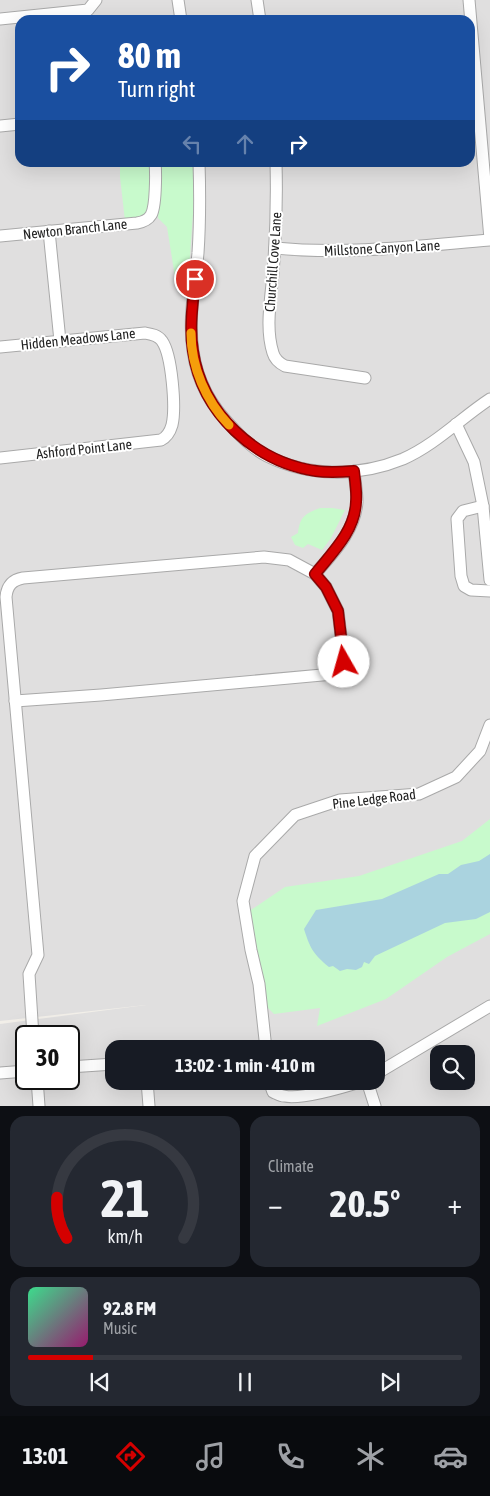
<!DOCTYPE html>
<html lang="en">
<head>
<meta charset="utf-8">
<style>
  :root { --surface:#171b24; --page:#242831; --text:#f1f3f6; --muted:#9ea1a6; --line:#363941; --accent:#d40000 }
  body { margin:0; font-family:"Asap Condensed",sans-serif; background:var(--page); color:var(--text); height:100vh; display:flex; flex-direction:column; font-size:19px; white-space:nowrap }
  * { box-sizing:border-box; margin:0 }
  p { font-size:16px; color:var(--muted) }
  .icon { flex:none; width:28px; height:28px; fill:none; stroke:currentColor; stroke-width:2; stroke-linecap:round; stroke-linejoin:round }
  .map { position:relative; height:1106px; overflow:hidden }
  .side { display:flex; flex-direction:column; gap:10px; padding:10px; background:#0d0f14; flex:1 }
  .side>* { flex:none }
  .top-card { position:absolute; left:15px; top:15px; width:460px; height:152px; border-radius:15px; box-shadow:0 5px 20px #0002; background:#1a4fa0; color:#fff; overflow:hidden }
  .fabs { position:absolute; left:430px; top:1045px; display:grid; gap:10px }
  .fabs a { display:grid; place-items:center; width:45px; height:45px; border-radius:10px; background:var(--surface); box-shadow:0 5px 20px #0002; font-size:25px }
  .speed { position:absolute; left:15px; top:1025px; display:flex; gap:10px; font-size:25px; font-weight:700; text-align:center }
  .speed>* { display:grid; place-content:center; width:65px; height:65px; border-radius:50%; background:var(--surface); box-shadow:0 5px 20px #0002; line-height:1 }
  .speed .limit { border:2px solid #111; border-radius:8px; background:#fff; color:#111 }
  .pin { position:absolute; display:grid; place-items:center; width:42px; height:42px; color:#fff; margin:-21px; border:2px solid #fff; border-radius:50%; box-shadow:0 1px 5px #0007 }
  .me { position:absolute; width:55px; margin:-28px; rotate:353deg; stroke-linejoin:round; filter:drop-shadow(0 0 4px #0008) }
  .turn { display:flex; align-items:center; gap:18px; height:105px; padding:0 20px; font-size:22px }
  .turn .icon { width:65px; height:65px; stroke-width:2.5 }
  .turn b { display:block; font-size:35px; line-height:42px }
  .lanes { display:flex; align-items:center; height:48px; padding:0 20px; background:#0003; justify-content:center; gap:25px; direction:ltr }
  .lanes .off { opacity:.35 }
  .big { font-size:38px; font-weight:700; line-height:1.1 }
  .side .tile { flex:1; display:flex; flex-direction:column; justify-content:center; gap:8px; min-width:0; padding:0 18px; border-radius:15px; background:var(--page) }
  .side .dial { align-items:center; gap:0 }
  .dial svg { height:130px; overflow:visible; fill:none; stroke:var(--line); stroke-width:7; stroke-linecap:round; text-anchor:middle }
  .dial text { fill:var(--text); stroke:none }
  .song { display:flex; align-items:center; gap:15px }
  .cover { width:60px; height:60px; border-radius:8px; background:linear-gradient(135deg,hsl(150 70% 55%),hsl(320 70% 35%)) }
  .played { height:5px; border-radius:2px; background:linear-gradient(90deg,var(--accent) 15%,var(--line) 15%) }
  .keys { display:flex; justify-content:space-around; direction:ltr }
  .heat { display:flex; justify-content:space-between; align-items:center; font-size:28px; direction:ltr }
  .side .tiles { flex:1; display:grid; gap:10px; grid-template-columns:1fr 1fr }
  .tile:last-child { grid-column:span 2 }
  .trip { position:absolute; left:105px; top:1040px; width:280px; height:50px; border-radius:15px; background:var(--surface); box-shadow:0 5px 20px #0002; font-weight:700; line-height:50px; text-align:center }
  .tab-bar { display:flex; height:80px; justify-content:space-around; align-items:center; background:#090b0e; color:var(--muted) }
  .tab-bar .icon { width:35px; height:35px }
  .tab-bar .active { color:var(--accent) }
  .tab-bar b { font-size:22px; color:var(--text) }
  .map>svg:first-child { display:block }
</style>
</head>
<body>
<div class="map">
<svg width="490" height="1106" viewBox="0 0 490 1106">
  <rect width="100%" height="100%" fill="#f2efe9"/>
  <path fill="#e0dfdf" fill-rule="evenodd" d="M0 0H490V1106H0V1024L146 1005 0 1021ZM20 20H470V162H20ZM26 1036H69V1079H26ZM114 1049H376V1081H114ZM439 1054H466V1081H439Z"/>
  <g fill="#c8facc">
    <polygon points="120,163 148,163 149,165 150,209 144,218 125,221 120,177"/>
    <polygon points="161,163 193,163 194,199 188,285 180,283 175,277 167,227 158,218"/>
    <path d="M320 508H332L345 510 331 538 322 550 308 544 303 548 295 545 291 537 298 533C300 516 305 514 320 508Z"/>
    <polygon points="490,819 490,934 447,957 386,999 317,1026 320,1008 274,1014 261,1001 245,914 285,887 359,876 462,841"/>
  </g>
  <path fill="#aad3df" d="M490 854V912L476 919 445 923 375 956 369 964 364 962 362 967 356 970 347 969 340 971 333 966 329 967C313 954 310 948 304 929L316 910 382 899 439 874H448L461 865 479 861Z"/>
  <g fill="none" stroke-linecap="round" stroke-linejoin="round">
    <defs>
      <g id="minor">
        <polyline points="178,0 181,20"/>
        <polyline points="257,0 260,20"/>
        <polyline points="469,0 490,239"/>
        <polyline points="0,19 88,10 96,0"/>
        <polyline points="0,126 20,124"/>
        <path d="M199 162C200 193 200 223 198 253 195 285 188 319 193 351 197 380 211 406 232 427 242 438 253 449 267 456 309 477 359 477 403 459 435 445 461 418 490 399"/>
        <path d="M276 162C277 200 276 236 273 273 271 299 265 328 273 353 275 360 279 363 285 366L365 378"/>
        <polyline points="49,231 60,341"/>
        <path d="M0 236 137 223C143 222 148 220 151 215 156 207 156 173 155 162"/>
        <path d="M275 248C347 255 418 246 490 240"/>
        <path d="M0 347 145 333C151 334 158 335 162 341 172 355 176 408 172 425 170 432 167 437 161 440L0 458"/>
        <polyline points="456,424 474,462 483,506 490,580"/>
        <polyline points="483,506 463,511 457,519 461,576 464,586 471,590 490,591"/>
        <polyline points="15,701 101,695 333,674 342,667 344,661 338,611 326,587 315,574"/>
        <path d="M33 1036 29 974 38 955 6 597C7 586 12 580 23 578L264 557 289 560 315 574C333 553 355 531 357 502 357 492 355 481 354 471"/>
        <polyline points="266,1049 259,984 251,950 243,901 255,856 295,815 340,800 419,794 456,777 480,751 490,725"/>
        <polyline points="69,1067 114,1064"/>
        <polyline points="0,1073 26,1071"/>
        <polyline points="376,1074 490,1006"/>
        <polyline points="37,1079 39,1106"/>
        <polyline points="147,1081 149,1106"/>
        <path d="M269 1081 273 1092C276 1093 280 1096 284 1096 302 1100 344 1087 363 1081"/>
        <polyline points="367,1081 375,1106"/>
      </g>
    </defs>
    <use href="#minor" stroke="#a9a9a9" stroke-width="13"/>
    <use href="#minor" stroke="#fff" stroke-width="11"/>
  </g>
  <g fill="none" stroke-linecap="round" stroke-linejoin="round">
    <defs>
      <path id="route" d="M195 279C193 303 189 327 193 351 202 413 255 462 316 471 329 473 342 472 354 471 355 481 357 492 356 502 355 531 332 553 315 574L326 587 338 611 344 662"/>
    </defs>
    <use href="#route" stroke="#8a0000" stroke-width="12"/>
    <use href="#route" stroke="#d40000" stroke-width="9"/>
    <path stroke="#f59e0b" stroke-width="9" d="M191 333C191 367 206 401 229 425"/>
  </g>
  <g text-anchor="middle" stroke-width="4" stroke-linejoin="round" paint-order="stroke">
    <g font-size="14" fill="#222" stroke="#fff">
      <text transform="translate(75 229) rotate(-6)" y="5">Newton Branch Lane</text>
      <text transform="translate(382 248) rotate(-3)" y="5">Millstone Canyon Lane</text>
      <text transform="translate(273 262) rotate(-86)" y="5">Churchill Cove Lane</text>
      <text transform="translate(78 339) rotate(-6)" y="5">Hidden Meadows Lane</text>
      <text transform="translate(84 449) rotate(-6)" y="5">Ashford Point Lane</text>
      <text transform="translate(374 799) rotate(-7)" y="5">Pine Ledge Road</text>
    </g>
  </g>
</svg>
<div class="fabs">
<a><svg class="icon" aria-label="search" viewBox="0 0 24 24"><circle cx="10" cy="10" r="6"/><path d="M15 15l6 6"/></svg></a>
</div>
<div class="speed"><div class="limit">30</div></div>
<div class="pin" style="left:195px;top:279px;background:#d93025"><svg class="icon" aria-label="arrive" viewBox="0 0 24 24"><path d="M6 21V4h12l-3 4 3 4H6"/></svg></div>
<svg class="me" style="left:344px;top:662px" viewBox="-20 -20 40 40"><circle r="19" fill="#fff"/><path d="M0-13L10 11 0 6-10 11z" fill="#d40000"/></svg>
<div class="trip">13:02 · 1 min · 410 m</div>
<div class="top-card">
<div class="turn"><svg class="icon" aria-label="right" viewBox="0 0 24 24"><path d="M7 20v-9h11M14 6l5 5-5 5"/></svg><div><b>80 m</b>Turn right</div></div>
<div class="lanes"><svg class="icon off" aria-label="left" viewBox="0 0 24 24"><path d="M17 20v-9H6M10 6l-5 5 5 5"/></svg><svg class="icon off" aria-label="ahead" viewBox="0 0 24 24"><path d="M12 20V5M6 11l6-6 6 6"/></svg><svg class="icon" aria-label="right" viewBox="0 0 24 24"><path d="M7 20v-9h11M14 6l5 5-5 5"/></svg></div>
</div>
</div>
<section class="side">
<div class="tiles">
<div class="tile dial"><svg viewBox="0 0 100 80">
<path d="M14 69A42 42 0 1 1 86 69"/>
<path d="M14 69A42 42 0 0 1 8 44" stroke="#d40000"/>
<text x="50" y="56" font-size="32" font-weight="700">21</text>
<text x="50" y="72" font-size="11">km/h</text>
</svg></div>
<div class="tile"><p>Climate</p>
<div class="heat"><a>−</a><b class="big">20.5°</b><a>+</a></div>
</div>
<div class="tile">
<div class="song"><i class="cover"></i><div><b>92.8 FM</b><p>Music</p></div></div>
<div class="played"></div>
<div class="keys"><svg class="icon" aria-label="previous" viewBox="0 0 24 24"><path d="M18 5L8 12l10 7zM5 5v14"/></svg><svg class="icon" aria-label="pause" viewBox="0 0 24 24"><path d="M8 5v14M16 5v14"/></svg><svg class="icon" aria-label="next" viewBox="0 0 24 24"><path d="M6 5l10 7-10 7zM19 5v14"/></svg></div>
</div>
</div>
</section>
<nav class="tab-bar">
<b>13:01</b>
<svg class="icon active" aria-label="directions" viewBox="0 0 24 24"><path d="M12 3l9 9-9 9-9-9zM9 14v-3h6M13 9l2 2-2 2"/></svg>
<svg class="icon" aria-label="music" viewBox="0 0 24 24"><path d="M9 18V5l10-2v13"/><circle cx="6" cy="18" r="3"/><circle cx="16" cy="16" r="3"/></svg>
<svg class="icon" aria-label="phone" viewBox="0 0 24 24"><path d="M5 4h4l2 5-3 2q2 4 5 5l2-3 5 2v4C11 20 4 13 5 4z"/></svg>
<svg class="icon" aria-label="climate" viewBox="0 0 24 24"><path d="M12 3v18M4 7l16 10M4 17L20 7"/></svg>
<svg class="icon" aria-label="car" viewBox="0 0 24 24"><path d="M5 17H2v-5l4-1 3-4h7l3 4 3 1v5h-3M9 17h6M6 11h13"/><circle cx="7" cy="17" r="2"/><circle cx="17" cy="17" r="2"/></svg>
</nav>
</body>
</html>
